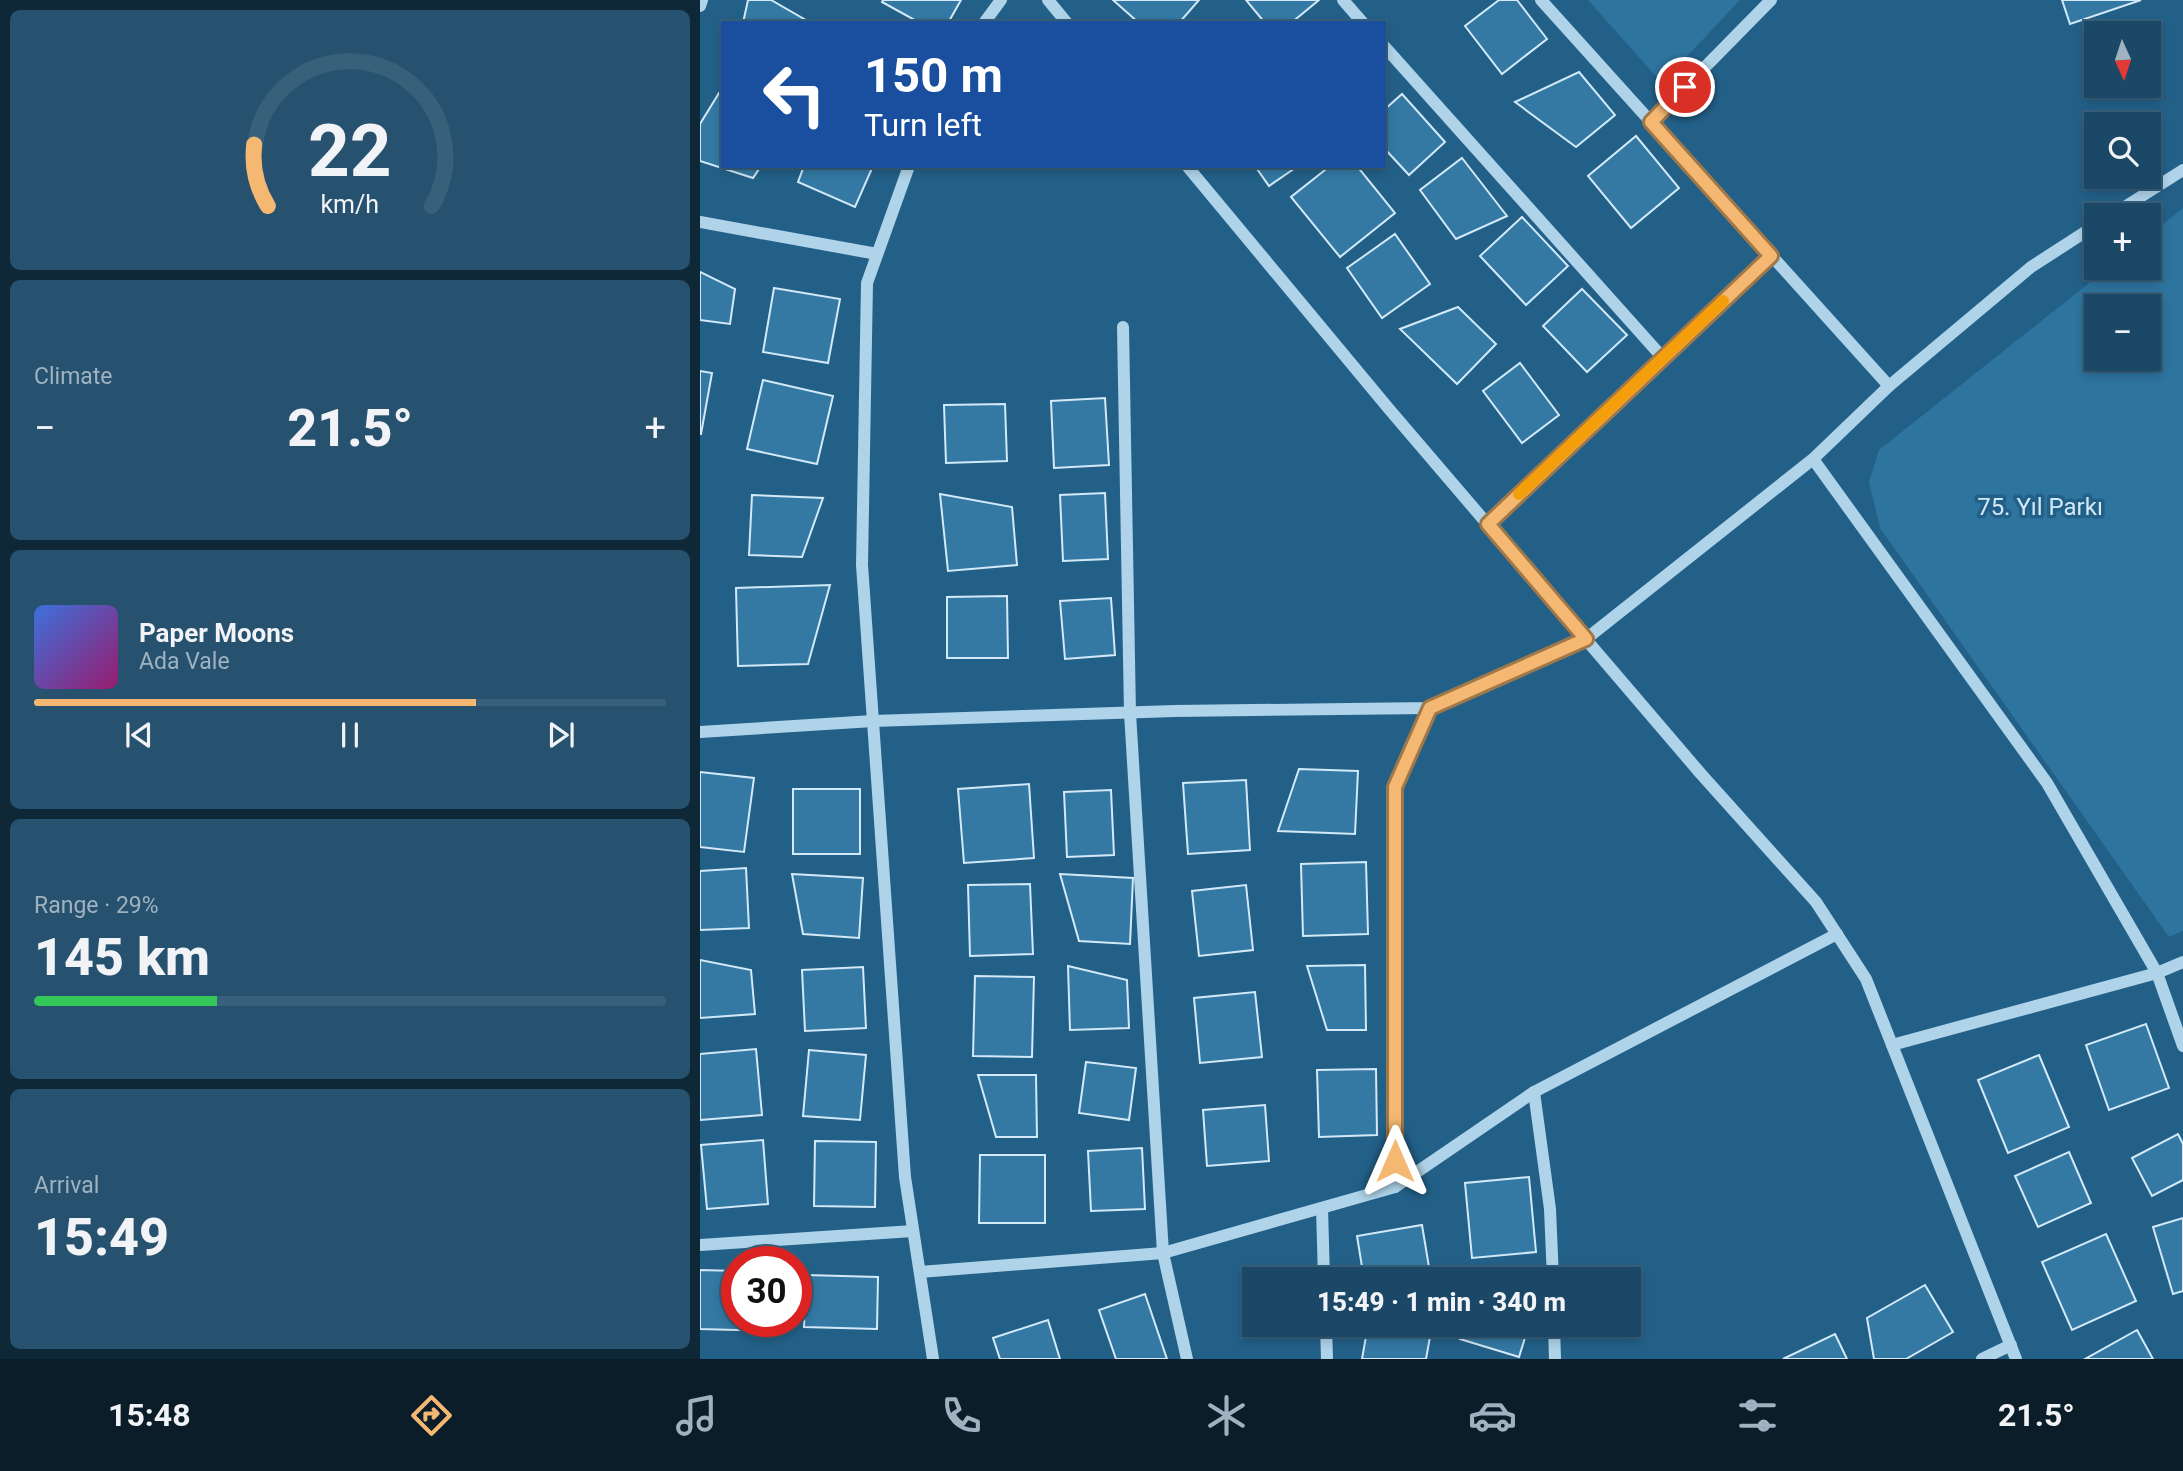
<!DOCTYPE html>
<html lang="en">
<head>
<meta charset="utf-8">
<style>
  :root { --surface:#1a4866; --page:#27526f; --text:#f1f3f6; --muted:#9fb2bf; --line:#38607a; --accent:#f4b872 }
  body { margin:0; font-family:Roboto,sans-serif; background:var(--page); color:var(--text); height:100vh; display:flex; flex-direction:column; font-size:26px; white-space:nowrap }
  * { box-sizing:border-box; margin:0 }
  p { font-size:23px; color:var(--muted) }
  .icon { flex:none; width:38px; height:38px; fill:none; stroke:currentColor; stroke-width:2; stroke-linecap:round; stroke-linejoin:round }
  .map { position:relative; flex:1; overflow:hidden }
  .panel { display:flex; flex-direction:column; gap:10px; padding:10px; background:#0e2838; width:700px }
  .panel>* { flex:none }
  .hud { position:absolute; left:21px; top:21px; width:665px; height:147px; border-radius:0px; box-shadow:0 4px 10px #0003,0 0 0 2px var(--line); background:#1a4fa0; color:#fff; overflow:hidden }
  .needle { width:46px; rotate:177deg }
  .controls { position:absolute; left:1384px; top:21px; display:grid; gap:14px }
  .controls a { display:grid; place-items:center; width:77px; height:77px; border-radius:0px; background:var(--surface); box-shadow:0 4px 10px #0003,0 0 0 2px var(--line); font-size:35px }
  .speed { position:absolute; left:21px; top:1246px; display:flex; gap:14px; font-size:35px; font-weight:700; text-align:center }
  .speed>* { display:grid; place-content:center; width:91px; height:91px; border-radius:50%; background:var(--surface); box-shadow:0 4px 10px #0003,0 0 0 2px var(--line); line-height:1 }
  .speed .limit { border:10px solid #d22; background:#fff; color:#111 }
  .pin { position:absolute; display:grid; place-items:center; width:60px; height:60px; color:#fff; margin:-30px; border:4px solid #fff; border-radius:50%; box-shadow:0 2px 7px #0007 }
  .me { position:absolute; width:77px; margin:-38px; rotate:0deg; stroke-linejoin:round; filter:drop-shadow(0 0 5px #0008) }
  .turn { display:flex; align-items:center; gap:24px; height:147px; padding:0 28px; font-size:32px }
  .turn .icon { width:91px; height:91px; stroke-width:2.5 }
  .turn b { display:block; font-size:49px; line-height:60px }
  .big { font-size:52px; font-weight:800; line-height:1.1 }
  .panel .tile { flex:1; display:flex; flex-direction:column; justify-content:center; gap:10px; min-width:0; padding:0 24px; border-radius:10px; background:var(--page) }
  .panel .dial { align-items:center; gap:0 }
  .dial svg { height:182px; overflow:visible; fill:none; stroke:var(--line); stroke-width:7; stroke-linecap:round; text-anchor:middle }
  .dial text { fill:var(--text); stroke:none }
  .song { display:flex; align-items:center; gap:21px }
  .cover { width:84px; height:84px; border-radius:10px; background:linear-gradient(135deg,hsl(220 70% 55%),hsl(320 70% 35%)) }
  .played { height:7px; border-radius:4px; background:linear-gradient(90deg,var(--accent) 70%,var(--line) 70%) }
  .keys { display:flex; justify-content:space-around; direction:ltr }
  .heat { display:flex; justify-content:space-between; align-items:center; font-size:38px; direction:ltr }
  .charge { height:10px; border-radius:5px; background:linear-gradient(90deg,#34c759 29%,var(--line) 0) }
  .trip { position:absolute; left:542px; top:1267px; width:399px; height:70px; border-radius:0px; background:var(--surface); box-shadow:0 4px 10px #0003,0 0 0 2px var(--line); font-weight:800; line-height:70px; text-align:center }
  .menu { display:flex; height:112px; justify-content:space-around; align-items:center; background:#0a1d29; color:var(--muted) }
  .menu .icon { width:49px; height:49px }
  .menu .on { color:var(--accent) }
  .menu b { font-size:32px; color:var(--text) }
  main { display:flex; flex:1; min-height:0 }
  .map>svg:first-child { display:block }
</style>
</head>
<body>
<main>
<section class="panel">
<div class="tile dial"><svg viewBox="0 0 100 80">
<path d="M14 69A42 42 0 1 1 86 69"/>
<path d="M14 69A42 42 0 0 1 8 42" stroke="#f4b872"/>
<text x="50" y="56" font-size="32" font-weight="700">22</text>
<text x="50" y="72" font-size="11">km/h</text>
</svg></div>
<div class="tile"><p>Climate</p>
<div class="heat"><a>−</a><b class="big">21.5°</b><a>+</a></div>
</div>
<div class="tile">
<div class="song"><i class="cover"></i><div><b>Paper Moons</b><p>Ada Vale</p></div></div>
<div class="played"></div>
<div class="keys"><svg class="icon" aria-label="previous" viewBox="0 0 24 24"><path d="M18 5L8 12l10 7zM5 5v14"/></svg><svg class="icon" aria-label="pause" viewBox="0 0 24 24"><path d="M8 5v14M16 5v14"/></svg><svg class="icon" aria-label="next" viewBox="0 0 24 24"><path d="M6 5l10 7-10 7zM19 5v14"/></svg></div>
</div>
<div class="tile"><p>Range · 29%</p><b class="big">145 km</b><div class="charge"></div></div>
<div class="tile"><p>Arrival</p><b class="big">15:49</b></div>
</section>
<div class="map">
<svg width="1483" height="1359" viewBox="0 0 1483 1359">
  <rect width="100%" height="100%" fill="#236088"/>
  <g fill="#2d749f" fill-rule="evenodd">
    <polygon points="888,0 1040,0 962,83"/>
    <path d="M1483 208V931L1469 937 1180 528 1169 482 1179 450 1408 268H1449V235ZM1396 306H1449V359H1396Z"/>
  </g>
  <g fill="#3379a4" stroke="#d3e9f7" stroke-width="2">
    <polygon points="48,0 71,0 111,23 43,23"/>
    <polygon points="183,0 261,0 248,23 220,23 182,2"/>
    <polygon points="413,0 499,0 479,23 439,23"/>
    <polygon points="546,0 619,0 591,23 565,23"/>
    <polygon points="799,0 817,0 847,39 802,74 765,26"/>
    <polygon points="1362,0 1441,0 1370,24"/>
    <polygon points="879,72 915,115 876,147 815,102"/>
    <polygon points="19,93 23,95 23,166 61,166 53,178 0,161 0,124"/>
    <polygon points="702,94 745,142 709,175 684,148 684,110"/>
    <polygon points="936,136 979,188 931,228 888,176"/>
    <polygon points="762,158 807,216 756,239 720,190"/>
    <polygon points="104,166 173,166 155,207 98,182"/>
    <polygon points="555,166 598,166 569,186"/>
    <polygon points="630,166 657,166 695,213 640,257 591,197"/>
    <polygon points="822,217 868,266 826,305 780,256"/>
    <polygon points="695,234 730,284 682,318 647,268"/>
    <polygon points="0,272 35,289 30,324 0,320"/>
    <polygon points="74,288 140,299 128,363 63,352"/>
    <polygon points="882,289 927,335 887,372 843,326"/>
    <polygon points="758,307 796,344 757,384 700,329"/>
    <polygon points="820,363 859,415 822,443 783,391"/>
    <polygon points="0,371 12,373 1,434 0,434"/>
    <polygon points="63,380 133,396 117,464 47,449"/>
    <polygon points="405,398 409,465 354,468 351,401"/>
    <polygon points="305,404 307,461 246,463 244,405"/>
    <polygon points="405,493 408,559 363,561 360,495"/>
    <polygon points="240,494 312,507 317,565 248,571"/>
    <polygon points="52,495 123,498 102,557 49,555"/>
    <polygon points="130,585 108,664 38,666 36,588"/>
    <polygon points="307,596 308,658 247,658 247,597"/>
    <polygon points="411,598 415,655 365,659 360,601"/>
    <polygon points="599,769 658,771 655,834 578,831"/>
    <polygon points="0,772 54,778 44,852 0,847"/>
    <polygon points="546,780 550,850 488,854 483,783"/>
    <polygon points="329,784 334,858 264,863 258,789"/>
    <rect x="93" y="789" width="67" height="65"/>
    <polygon points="411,790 414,855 367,857 364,792"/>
    <polygon points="666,862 668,934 603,936 601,864"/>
    <polygon points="46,868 49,928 0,930 0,871"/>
    <polygon points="92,874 163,878 159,938 103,934"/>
    <polygon points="360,874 433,878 430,944 379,941"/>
    <polygon points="330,884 333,954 270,956 268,885"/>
    <polygon points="546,885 553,950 499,956 492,891"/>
    <polygon points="0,960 51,970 55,1014 0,1018"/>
    <polygon points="665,965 666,1030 627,1030 607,966"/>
    <polygon points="368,966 427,980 429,1028 370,1030"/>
    <polygon points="163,967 166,1028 105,1031 102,970"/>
    <polygon points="275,976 334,977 332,1057 273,1056"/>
    <polygon points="555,992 562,1057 500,1063 494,998"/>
    <polygon points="1446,1024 1469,1088 1409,1110 1386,1045"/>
    <polygon points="56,1049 62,1115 0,1120 0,1054"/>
    <polygon points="109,1050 166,1055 160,1120 103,1116"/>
    <polygon points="1339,1055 1369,1127 1308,1153 1278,1080"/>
    <polygon points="386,1062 436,1068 429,1120 379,1113"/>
    <polygon points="676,1069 677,1135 619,1137 617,1070"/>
    <polygon points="278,1075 336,1075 337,1137 296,1137"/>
    <polygon points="565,1105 569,1161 507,1166 503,1110"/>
    <polygon points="1478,1134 1483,1144 1483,1180 1452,1196 1432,1158"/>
    <polygon points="63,1140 68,1204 7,1209 1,1145"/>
    <polygon points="115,1141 176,1142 175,1207 114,1206"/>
    <polygon points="442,1148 445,1209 391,1211 388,1151"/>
    <polygon points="1369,1152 1391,1203 1338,1227 1315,1176"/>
    <polygon points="280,1155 345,1155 345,1223 279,1223"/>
    <polygon points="829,1177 836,1252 772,1258 765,1183"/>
    <polygon points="1483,1218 1483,1291 1473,1294 1453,1227"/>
    <polygon points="722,1225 731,1279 664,1279 657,1236"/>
    <polygon points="1406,1234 1436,1301 1372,1330 1342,1262"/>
    <polygon points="0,1270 37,1271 37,1321 74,1321 74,1331 0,1329"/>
    <polygon points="106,1275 178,1277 177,1329 104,1327"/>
    <polygon points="1225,1285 1253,1332 1206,1359 1174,1359 1167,1318"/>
    <polygon points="445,1294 467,1359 416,1359 399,1310"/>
    <polygon points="348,1320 360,1359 300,1359 293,1338"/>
    <polygon points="668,1325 730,1337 726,1359 662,1359"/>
    <polygon points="765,1325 829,1325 819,1357 760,1339"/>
    <polygon points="1437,1330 1453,1359 1385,1359"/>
    <polygon points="1135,1334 1147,1359 1083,1359"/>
  </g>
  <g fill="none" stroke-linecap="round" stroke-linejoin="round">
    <g stroke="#afd3e9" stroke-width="12">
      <polyline points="348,0 367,23"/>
      <polyline points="643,0 663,23"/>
      <polyline points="841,0 1189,386"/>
      <polyline points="0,6 2,0"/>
      <polyline points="284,23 301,0"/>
      <polyline points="684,46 963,358"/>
      <polyline points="951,122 1071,0"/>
      <polyline points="209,166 167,283 162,565 205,1177 233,1359"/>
      <polyline points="487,166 689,409 1001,774 1116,902 1166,979 1316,1359"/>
      <polyline points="1412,215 1483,170"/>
      <polyline points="0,222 177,254"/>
      <polyline points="423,327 430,713 463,1253 487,1359"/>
      <polyline points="1113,459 1347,783 1457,973 1483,1046"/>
      <polyline points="788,524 1071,256"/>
      <polyline points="0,732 173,721 474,711 730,708 886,639 1113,459 1189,386 1331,267 1396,225"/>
      <polyline points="1192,1045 1457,973 1483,962"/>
      <polyline points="834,1092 850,1209 853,1279"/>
      <polyline points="695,1187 695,787 730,708"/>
      <polyline points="622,1208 624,1279"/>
      <polyline points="0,1245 213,1231"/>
      <polyline points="220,1272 463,1253 695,1187 834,1092 1137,934"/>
      <polyline points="626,1325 627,1359"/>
      <polyline points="854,1325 855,1359"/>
      <polyline points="1282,1359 1311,1345"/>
    </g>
  </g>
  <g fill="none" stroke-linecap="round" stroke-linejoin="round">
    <defs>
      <polyline id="route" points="695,1161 695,787 730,708 886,639 788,524 1071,256 951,122 985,87"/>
    </defs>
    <use href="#route" stroke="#9f784a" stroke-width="18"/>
    <use href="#route" stroke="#f4b872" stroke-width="12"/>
    <polyline stroke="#f59e0b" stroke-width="12" points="819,494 1023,301"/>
  </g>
  <g text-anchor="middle" stroke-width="7" stroke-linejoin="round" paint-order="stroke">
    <g font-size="24" fill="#d3e9f7" stroke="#236088">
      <text x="1340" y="515">75. Yıl Parkı</text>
    </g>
  </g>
</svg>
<div class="controls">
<a><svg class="needle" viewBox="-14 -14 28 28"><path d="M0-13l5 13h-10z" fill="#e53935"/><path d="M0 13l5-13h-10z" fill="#9fb2bf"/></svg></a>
<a><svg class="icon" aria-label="search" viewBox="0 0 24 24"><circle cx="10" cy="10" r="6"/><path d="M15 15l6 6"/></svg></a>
<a>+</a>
<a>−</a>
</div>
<div class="speed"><div class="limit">30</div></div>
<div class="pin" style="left:985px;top:87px;background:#d93025"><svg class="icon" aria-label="arrive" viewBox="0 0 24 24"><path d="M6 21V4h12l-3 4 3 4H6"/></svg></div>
<svg class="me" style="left:695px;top:1161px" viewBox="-20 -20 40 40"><path d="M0-17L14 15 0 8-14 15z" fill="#f4b872" stroke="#fff" stroke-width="4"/></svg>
<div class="trip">15:49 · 1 min · 340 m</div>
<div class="hud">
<div class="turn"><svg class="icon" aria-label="left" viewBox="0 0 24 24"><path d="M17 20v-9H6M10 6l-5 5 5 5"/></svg><div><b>150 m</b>Turn left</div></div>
</div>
</div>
</main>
<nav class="menu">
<b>15:48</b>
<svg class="icon on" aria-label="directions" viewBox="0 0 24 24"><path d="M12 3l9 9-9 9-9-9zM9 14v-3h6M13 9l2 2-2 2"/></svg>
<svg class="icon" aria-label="music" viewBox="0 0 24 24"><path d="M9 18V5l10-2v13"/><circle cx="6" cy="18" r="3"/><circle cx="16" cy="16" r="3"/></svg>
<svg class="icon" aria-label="phone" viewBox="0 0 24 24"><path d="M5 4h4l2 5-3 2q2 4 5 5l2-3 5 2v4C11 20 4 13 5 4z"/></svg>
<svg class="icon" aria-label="climate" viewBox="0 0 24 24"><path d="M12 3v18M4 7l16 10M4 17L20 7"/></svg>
<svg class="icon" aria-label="car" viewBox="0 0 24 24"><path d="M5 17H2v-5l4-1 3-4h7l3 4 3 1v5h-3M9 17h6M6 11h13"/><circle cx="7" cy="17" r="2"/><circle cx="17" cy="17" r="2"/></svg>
<svg class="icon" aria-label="filters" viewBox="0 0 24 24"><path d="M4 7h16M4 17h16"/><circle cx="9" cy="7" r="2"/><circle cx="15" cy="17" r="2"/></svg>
<b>21.5°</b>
</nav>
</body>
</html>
